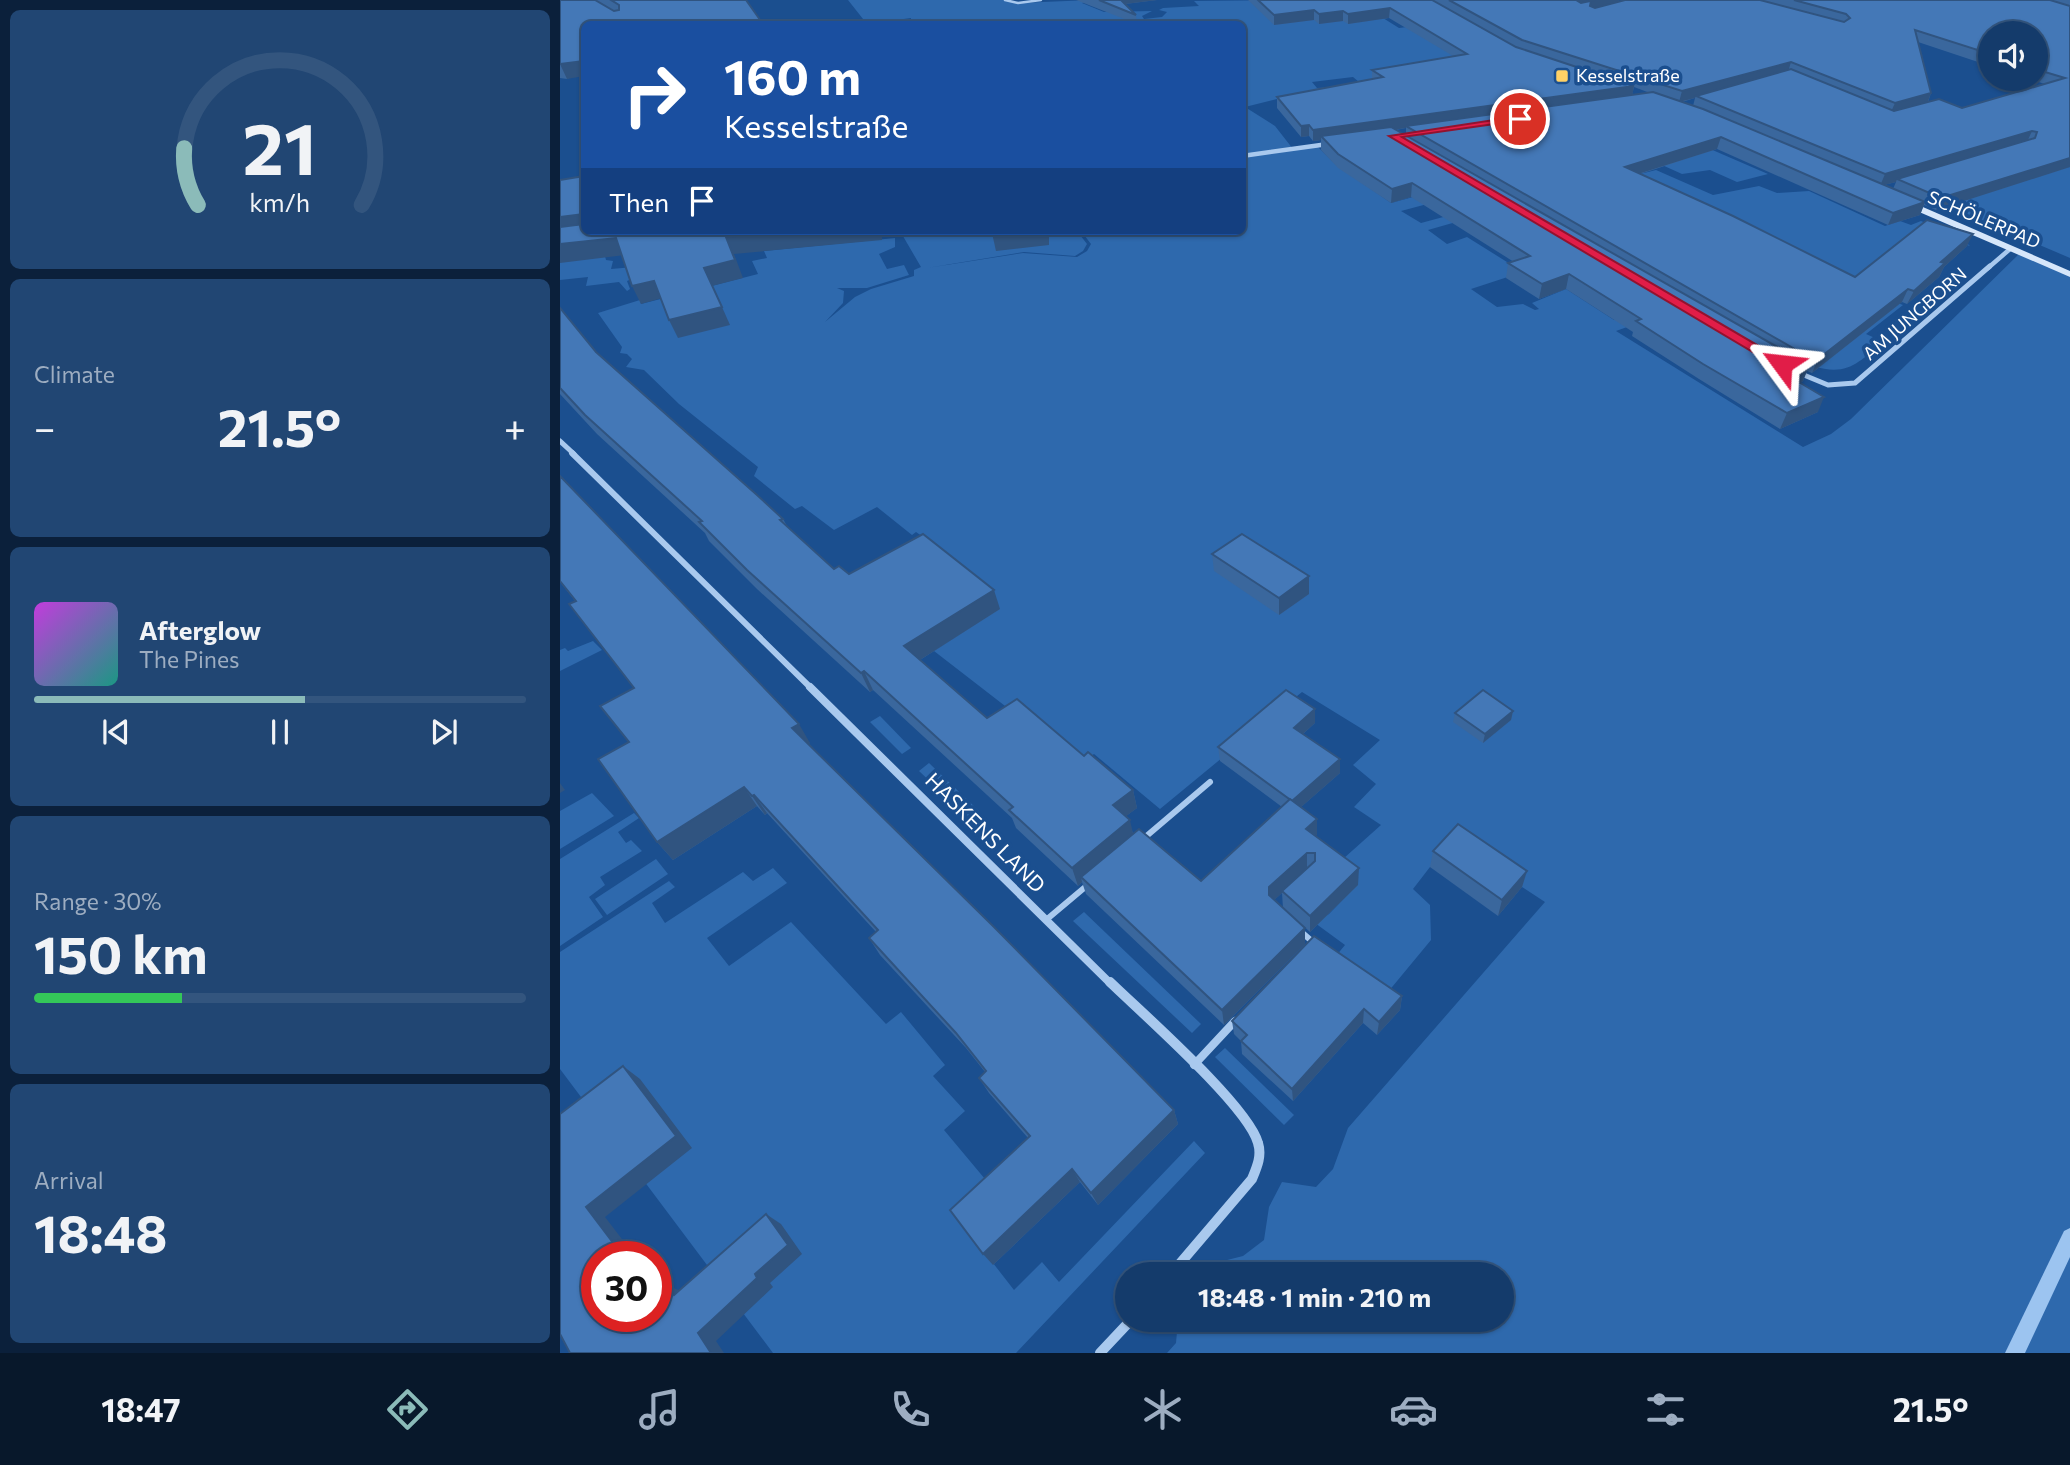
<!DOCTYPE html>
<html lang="en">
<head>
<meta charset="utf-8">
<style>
  :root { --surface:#143b6b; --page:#214673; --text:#f1f3f6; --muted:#9dadc1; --line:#33557e; --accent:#8bbbb9 }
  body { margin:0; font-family:Commissioner,sans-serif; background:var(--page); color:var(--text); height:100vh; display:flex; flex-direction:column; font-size:26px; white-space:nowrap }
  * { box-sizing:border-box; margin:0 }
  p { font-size:23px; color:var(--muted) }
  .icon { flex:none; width:38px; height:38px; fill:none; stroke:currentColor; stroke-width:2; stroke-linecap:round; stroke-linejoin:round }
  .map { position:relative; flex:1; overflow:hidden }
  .sheet { display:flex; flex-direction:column; gap:10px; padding:10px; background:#0b203b; width:560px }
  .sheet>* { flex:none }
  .banner { position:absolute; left:21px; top:21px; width:665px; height:214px; border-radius:10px; box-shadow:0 2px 5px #0004,0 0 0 2px var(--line); background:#1a4fa0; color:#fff; overflow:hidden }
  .fabs { position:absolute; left:1418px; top:21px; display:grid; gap:14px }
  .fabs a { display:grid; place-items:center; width:70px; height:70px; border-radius:50%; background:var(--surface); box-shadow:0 2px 5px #0004,0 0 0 2px var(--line); font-size:35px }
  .speed { position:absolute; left:21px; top:1241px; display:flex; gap:14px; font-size:35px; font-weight:700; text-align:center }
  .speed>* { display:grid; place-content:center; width:91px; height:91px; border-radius:50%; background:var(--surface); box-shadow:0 2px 5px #0004,0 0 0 2px var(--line); line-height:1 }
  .speed .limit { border:10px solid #d22; background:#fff; color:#111 }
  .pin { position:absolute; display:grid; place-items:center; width:60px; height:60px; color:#fff; margin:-30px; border:4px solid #fff; border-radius:50%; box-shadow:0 2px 7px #0007 }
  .me { position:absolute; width:77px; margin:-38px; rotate:300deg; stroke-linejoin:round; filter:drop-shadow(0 0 5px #0008) }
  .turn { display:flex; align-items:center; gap:24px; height:147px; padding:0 28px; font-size:32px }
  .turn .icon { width:91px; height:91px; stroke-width:2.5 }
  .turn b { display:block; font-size:49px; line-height:60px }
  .then { display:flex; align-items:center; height:66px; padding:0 28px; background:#0003; gap:14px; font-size:26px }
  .big { font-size:52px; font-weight:700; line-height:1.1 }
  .sheet .widget { flex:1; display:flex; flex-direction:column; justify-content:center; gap:10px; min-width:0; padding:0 24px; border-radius:10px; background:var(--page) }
  .sheet .dial { align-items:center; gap:0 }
  .dial svg { height:182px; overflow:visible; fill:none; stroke:var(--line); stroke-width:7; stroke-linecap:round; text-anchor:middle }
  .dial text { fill:var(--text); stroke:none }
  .song { display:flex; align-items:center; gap:21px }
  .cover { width:84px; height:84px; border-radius:10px; background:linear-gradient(135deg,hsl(290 70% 55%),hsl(170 70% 35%)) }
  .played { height:7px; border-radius:4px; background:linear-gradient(90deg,var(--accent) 55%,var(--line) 55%) }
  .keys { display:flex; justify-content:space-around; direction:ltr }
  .heat { display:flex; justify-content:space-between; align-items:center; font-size:38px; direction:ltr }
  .charge { height:10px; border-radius:5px; background:linear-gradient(90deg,#34c759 30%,var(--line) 0) }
  .trip { position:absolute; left:555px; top:1262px; width:399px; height:70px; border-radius:35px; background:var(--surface); box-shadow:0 2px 5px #0004,0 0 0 2px var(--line); font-weight:700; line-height:70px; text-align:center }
  .tabs { display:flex; height:112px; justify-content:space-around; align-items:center; background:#08182b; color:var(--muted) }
  .tabs .icon { width:49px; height:49px }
  .tabs .selected { color:var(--accent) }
  .tabs b { font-size:32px; color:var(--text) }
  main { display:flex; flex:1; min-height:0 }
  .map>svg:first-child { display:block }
</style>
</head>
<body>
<main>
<section class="sheet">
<div class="widget dial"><svg viewBox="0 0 100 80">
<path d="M14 69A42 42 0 1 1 86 69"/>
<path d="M14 69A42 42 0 0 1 8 44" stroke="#8bbbb9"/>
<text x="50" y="56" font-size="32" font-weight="700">21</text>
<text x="50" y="72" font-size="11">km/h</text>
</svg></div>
<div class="widget"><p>Climate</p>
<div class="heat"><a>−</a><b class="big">21.5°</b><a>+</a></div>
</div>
<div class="widget">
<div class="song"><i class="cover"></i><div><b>Afterglow</b><p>The Pines</p></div></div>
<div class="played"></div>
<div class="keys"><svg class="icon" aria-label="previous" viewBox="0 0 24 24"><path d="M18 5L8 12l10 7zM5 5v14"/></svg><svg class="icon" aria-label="pause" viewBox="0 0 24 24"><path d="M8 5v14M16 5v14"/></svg><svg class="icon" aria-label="next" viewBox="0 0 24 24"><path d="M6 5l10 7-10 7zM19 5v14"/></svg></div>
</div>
<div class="widget"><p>Range · 30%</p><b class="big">150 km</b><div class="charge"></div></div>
<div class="widget"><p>Arrival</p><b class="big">18:48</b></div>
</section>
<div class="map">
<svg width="1510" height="1353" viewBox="0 0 1510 1353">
  <rect width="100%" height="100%" fill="#1b4f8f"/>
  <g fill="#2e69ad">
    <polygon points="288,0 445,0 458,3 531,0 522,3 544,12 592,11 582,16 584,19 602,17 607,12 599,10 603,8 639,6 634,1 729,0 768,21 823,18 839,28 863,25 938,64 799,82 793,77 752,82 757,88 787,86 731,109 717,99 685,107 715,126 733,149 757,146 775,164 831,203 853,197 871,203 841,211 861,223 887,216 896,222 868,230 887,244 907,237 963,272 911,289 937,307 963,304 975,310 979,309 972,303 1006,289 1054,320 1095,317 1056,331 1243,447 1271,434 1291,419 1460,253 1510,274 1510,1353 607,1353 616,1343 618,1320 942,1320 942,1274 623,1274 623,1271 683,1256 704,1240 709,1207 722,1182 756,1187 773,1169 788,1128 985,902 962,887 870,867 853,889 870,905 871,940 823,998 771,962 785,945 755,923 769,914 797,885 774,867 821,825 794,807 816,784 793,765 820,740 742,692 600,809 534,754 520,764 374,651 419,622 366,539 356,532 352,535 317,507 274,530 242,506 235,509 194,476 198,467 119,404 84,370 66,367 72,359 67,354 60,353 62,347 38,313 80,300 81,304 198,274 192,261 207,258 204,251 335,238 335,247 319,254 327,269 344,265 349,275 307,288 277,288 284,291 283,303 265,322 295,297 311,289 354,276 354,270 361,267 340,231 354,231 355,234 376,231 517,231 527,244 523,251 515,256 464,252 367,268 463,253 517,257 527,251 531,244 521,231 682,231 682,24 373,24 370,21 351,21 351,18 307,24"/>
    <polygon points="1040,137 1134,142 1208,174 1177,182 1150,170 1122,174"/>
    <polygon points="1510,167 1510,258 1342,186"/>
    <path d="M1096 170 1153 195 1199 186 1217 193 1249 191 1325 226 1340 221 1351 225 1361 221 1401 238 1410 246 1363 232 1288 285 1343 305 1306 334 1324 342C1298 362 1288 377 1253 366L1080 174Z"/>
    <polygon points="0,249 45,256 46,260 53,261 51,269 74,267 79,276 67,281 70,289 67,291 59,282 26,286 28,277 0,280"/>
    <polygon points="33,641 42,650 0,671 0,650 5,648 8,651"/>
    <polygon points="320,716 351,748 342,754 310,722"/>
    <polygon points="369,763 419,811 409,818 359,771"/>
    <polygon points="32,793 54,816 0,849 0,811"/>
    <polygon points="74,813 79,818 58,832 66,843 71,840 82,851 40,877 45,885 29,897 43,917 0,946 0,859"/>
    <polygon points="96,859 108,874 47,915 35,899"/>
    <polygon points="213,868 227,883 147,938 169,966 231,922 326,1024 341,1012 385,1065 373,1076 405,1111 384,1130 435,1191 401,1222 454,1290 482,1262 499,1282 634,1141 645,1153 456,1353 213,1353 0,1069 0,952 109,881 115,887 92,903 105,923 183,872 193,881"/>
    <polygon points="524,912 641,1024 632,1033 513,921"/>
    <polygon points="665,1048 734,1115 724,1125 655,1057"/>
  </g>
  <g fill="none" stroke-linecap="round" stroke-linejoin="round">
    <polygon fill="#9cc4f0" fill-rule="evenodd" points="1510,1228 1510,1257 1465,1353 1445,1353 1504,1231"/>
    <polyline stroke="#a9c9ee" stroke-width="2.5" points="445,0 458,3 481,0"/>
    <g stroke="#a9c9ee" stroke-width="6">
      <polyline points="583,839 650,782"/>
      <polyline points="486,920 530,883"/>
      <polyline points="739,930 754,943 751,945"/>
    </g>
    <polyline stroke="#a9c9ee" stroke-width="8" points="634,1065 675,1021"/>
    <g stroke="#a9c9ee" stroke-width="4.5">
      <polyline points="682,156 768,144"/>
      <polyline points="1428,268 1450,249"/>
    </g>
    <g stroke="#a9c9ee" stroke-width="5">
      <polyline points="1239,373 1268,385 1295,383 1430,266"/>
      <polyline points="0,441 14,454"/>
    </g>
    <polyline stroke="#a9c9ee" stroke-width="6" points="12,453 252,689"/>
    <polyline stroke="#a9c9ee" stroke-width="8" points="250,687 551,984"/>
    <g stroke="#a9c9ee" stroke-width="10">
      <path d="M550 982C582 1013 688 1106 698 1143 702 1156 697 1167 692 1179L611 1274"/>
      <polyline points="540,1353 571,1320"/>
    </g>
    <polygon fill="#d6e6fa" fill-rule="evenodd" points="1343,201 1349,201 1510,271 1510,277 1343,205"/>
  </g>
  <g fill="#3a679d" fill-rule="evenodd">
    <polygon points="0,0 186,0 7,79 0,78"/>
    <polygon points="516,0 597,0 565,4 576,15 577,24"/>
    <path d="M688 0H1059L1058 2 1064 0H1510V167L1376 210 1364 205 1360 215 1328 225 1157 149 1080 174 1295 277 1407 246 1384 267 1379 277 1347 304 1342 302 1252 373 1247 371 1243 381 1240 383 1258 412 1220 429 1139 379 1072 336 1073 332 1006 289 979 299 946 278 948 263 954 262 851 197 831 203 778 168 761 150V140L753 141 749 136 741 137 717 108V97L812 79V70L893 56 829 18 788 24 783 21 759 24 754 20 714 25ZM1430 33H1475V79H1469L1485 84 1402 108 1368 102 1371 93 1358 42 1430 66ZM1074 87 1090 93 1072 95ZM1135 98 1133 106 1122 102ZM846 128V135L836 130ZM1336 182 1333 189 1324 185Z"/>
    <polygon points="0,308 36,352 223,519 227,526 274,569 289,574 440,609 360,660 427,718 524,756 573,790 577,808 566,816 573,833 641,881 722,807 660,761 658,747 755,723 743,734 780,773 741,807 756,836 798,885 750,932 723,908 722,893 714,900 745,944 664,1025 526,894 522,882 518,886 456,828 452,818 313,690 310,692 197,589 149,541 145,533 37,434 0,394"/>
    <polygon points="652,554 749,576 749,594 719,615 654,571"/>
    <polygon points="0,582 250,743 248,744 614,1110 618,1124 538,1205 520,1182 433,1265 468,1138 429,1093 419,1078 425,1072 406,1048 320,955 309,938 316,932 207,813 205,815 197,806 113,860 97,842 69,742 74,688 15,601"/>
    <polygon points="953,711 951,720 923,743 893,722 895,713"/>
    <polygon points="873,851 967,871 962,887 938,916 870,867"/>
    <polygon points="842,996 840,1010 817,1035 803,1023 733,1101 682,1054 681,1041 674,1034 672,1021"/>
  </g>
  <g fill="#305480">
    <polygon points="557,0 597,0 557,5"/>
    <polygon points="1016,0 1059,0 1058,3 1030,11 1017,5"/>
    <polygon points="830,8 829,18 788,24 788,14"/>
    <polygon points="754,10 754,20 714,25 714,15"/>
    <polygon points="783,11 783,21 759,24 759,14"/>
    <polygon points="24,61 24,76 7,79 0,64"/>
    <polygon points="1231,62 1228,72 1136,96 1135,98 1119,102 1122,91"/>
    <polygon points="1074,86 1072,97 846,126 846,128 764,140 761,136 761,140 753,141 753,130"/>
    <polygon points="1371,93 1367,104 1330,114 1335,103"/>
    <polygon points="749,125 749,136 741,137 741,126"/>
    <polygon points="1472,131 1467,142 1337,179 1336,182 1320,186 1325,174"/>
    <polygon points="1161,137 1157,149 1062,179 1065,167"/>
    <polygon points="1510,158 1510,167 1376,210 1381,198"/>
    <polygon points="852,183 851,197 831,203 832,189"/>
    <polygon points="1365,202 1360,215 1328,225 1333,213"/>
    <polygon points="24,214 24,231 0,235 0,217"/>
    <polygon points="231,231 335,231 322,233 322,240 174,254 183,278 152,286 144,268 166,237"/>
    <polygon points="457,231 489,231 489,245 436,251 432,233"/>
    <polygon points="543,231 566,231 543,234"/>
    <polygon points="1413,234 1407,246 1384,267 1379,277 1347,304 1354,291 1381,262"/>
    <polygon points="56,238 65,255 0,263 0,244"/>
    <polygon points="1009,274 1006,289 979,299 982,284"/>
    <polygon points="94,281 102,298 81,304 72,286"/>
    <polygon points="1348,289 1342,302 1252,373 1258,359"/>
    <polygon points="162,307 170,325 118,338 109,320"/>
    <polygon points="1249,365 1243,381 1226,394 1232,378"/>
    <polygon points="1264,397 1258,412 1220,429 1227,413"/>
    <polygon points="749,576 749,594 719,615 719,598"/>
    <polygon points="434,590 440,609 352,665 344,646"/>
    <polygon points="304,671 313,690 310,692 301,673"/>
    <polygon points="755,709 755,723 734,742 734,728"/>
    <polygon points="953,711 951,720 923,743 925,734"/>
    <polygon points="239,724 250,743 243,747 232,728"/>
    <polygon points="780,759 780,773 732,815 732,801"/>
    <polygon points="0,783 5,790 0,793"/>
    <polygon points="184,787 197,806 113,860 97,842"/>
    <polygon points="573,790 577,808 557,823 553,805"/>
    <polygon points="194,795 207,813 205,815 192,796"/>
    <polygon points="757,819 757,836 746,829"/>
    <polygon points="570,820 574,838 521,877 522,882 518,886 512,868"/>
    <polygon points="747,853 747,870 710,904 709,895 709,887"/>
    <polygon points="799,868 798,885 750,932 750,916"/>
    <polygon points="967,871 962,887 938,916 942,900"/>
    <polygon points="745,928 745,944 664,1025 662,1010"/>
    <polygon points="842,996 840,1010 817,1035 819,1022"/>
    <polygon points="804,1009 803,1023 733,1101 732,1089"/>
    <polygon points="63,1066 80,1079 132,1148 45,1217 75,1256 63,1256 26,1207"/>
    <polygon points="614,1110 618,1124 538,1205 531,1193"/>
    <polygon points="512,1169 520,1182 433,1265 423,1254"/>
    <polygon points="206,1214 221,1224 242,1254 210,1283 213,1287 156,1341 164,1353 151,1353 138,1333 195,1274"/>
    <polygon points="107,1285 125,1293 114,1295"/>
  </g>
  <g fill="#4478b7" stroke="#305480" stroke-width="2">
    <polygon points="0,0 35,0 54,11 59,10 59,5 51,0 186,0 203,24 24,24 24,61 0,64"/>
    <polygon points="539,0 561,0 576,15"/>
    <polygon points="698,0 872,0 956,47 1074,86 753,130 749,125 741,126 717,97 823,77 812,70 907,54 830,8 788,14 783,11 759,14 754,10 714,15"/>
    <polygon points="889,0 1016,0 1021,3 1035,0 1031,1 1030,6 1035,8 1065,0 1200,0 1284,22 1290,18 1286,14 1234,0 1490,0 1510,6 1510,158 1381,198 1337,179 1475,138 1477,132 1472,131 1325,174 1136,96 1231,69 1334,111 1379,99 1402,108 1505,78 1475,69 1475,33 1430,33 1430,54 1355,30 1371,93 1335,103 1231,62 1122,91 962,40"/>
    <polygon points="1093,92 1143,109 1365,202 1333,213 1161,137 1065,167 1173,216 1295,277 1367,220 1413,234 1381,262 1385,263 1354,291 1348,289 1258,359 1240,352 846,126"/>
    <polygon points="24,126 24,158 21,127"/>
    <polygon points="831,127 1249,365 1232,378 1264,397 1227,413 1143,364 1076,321 1081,319 1009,274 982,284 948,263 970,256 852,183 832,189 778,154 761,136"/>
    <polygon points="24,176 24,214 0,217 0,180"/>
    <polygon points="24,224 24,231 231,231 166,237 175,260 144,268 162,307 109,320 94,281 72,286 56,238 0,244 0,227"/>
    <polygon points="431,231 457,231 432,233"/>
    <polygon points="0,308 36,352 197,495 223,519 220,520 274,569 279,566 289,574 363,534 434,590 344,646 427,718 457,699 524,756 528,752 573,790 553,805 570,820 512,868 449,810 453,807 304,671 301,673 187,570 139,522 142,521 25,415 0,388"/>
    <polygon points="0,476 239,724 232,728 433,926 614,1110 531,1193 512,1169 423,1254 390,1210 470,1136 419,1078 426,1071 396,1033 309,938 318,930 194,795 192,796 184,787 97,842 38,759 69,742 40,706 74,688 9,604 16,601 0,581"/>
    <polygon points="682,534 749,576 719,598 652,554"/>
    <polygon points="726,690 755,709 734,728 780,759 732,801 658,747"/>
    <polygon points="923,690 953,711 925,734 895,713"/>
    <polygon points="730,799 757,819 746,829 799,868 750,916 722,891 755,861 755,853 747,853 709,887 709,895 745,928 662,1010 521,877 579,829 641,881"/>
    <polygon points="898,824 967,871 942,900 873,851"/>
    <polygon points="754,936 842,996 819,1022 804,1009 732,1089 681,1041 687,1035 672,1021"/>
    <polygon points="63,1066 116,1136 26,1207 63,1256 37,1256 37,1316 96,1316 96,1294 107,1285 114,1295 206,1214 228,1245 195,1274 197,1278 138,1333 151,1353 10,1353 0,1334 0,1114"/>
  </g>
  <polygon fill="#e11d48" stroke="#92132f" stroke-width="2" points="960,116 963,120 842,137 1226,362 1226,367 1218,367 829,136"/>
  <rect fill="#ffd166" stroke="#1b4f8f" stroke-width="2.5" x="995" y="69" width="14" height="14" rx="3.5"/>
  <g text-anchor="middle" stroke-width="7" stroke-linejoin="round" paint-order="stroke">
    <g font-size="18" fill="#fff" stroke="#1b4f8f" text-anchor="start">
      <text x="1016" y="82">Kesselstraße</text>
    </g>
    <g font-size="18" fill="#fff" stroke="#1b4f8f">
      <text transform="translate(1424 220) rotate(23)" y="6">SCHÖLERPAD</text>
      <text transform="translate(1355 314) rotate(-41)" y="6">AM JUNGBORN</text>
    </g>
    <g font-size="21" fill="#fff" stroke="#1b4f8f">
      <text transform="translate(425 833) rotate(45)" y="7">HASKENS LAND</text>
    </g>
  </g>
</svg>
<div class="fabs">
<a><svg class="icon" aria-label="sound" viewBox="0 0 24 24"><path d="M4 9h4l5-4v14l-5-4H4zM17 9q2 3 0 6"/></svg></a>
</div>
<div class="speed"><div class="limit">30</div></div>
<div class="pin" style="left:960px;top:119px;background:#d93025"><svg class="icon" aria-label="arrive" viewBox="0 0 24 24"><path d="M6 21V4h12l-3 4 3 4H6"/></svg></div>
<svg class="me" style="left:1222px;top:364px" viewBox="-20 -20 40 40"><path d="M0-17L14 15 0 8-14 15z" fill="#e11d48" stroke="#fff" stroke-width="4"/></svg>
<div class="trip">18:48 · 1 min · 210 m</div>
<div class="banner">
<div class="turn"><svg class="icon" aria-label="right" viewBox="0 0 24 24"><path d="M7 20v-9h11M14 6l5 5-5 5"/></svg><div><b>160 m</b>Kesselstraße</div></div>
<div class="then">Then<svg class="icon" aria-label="arrive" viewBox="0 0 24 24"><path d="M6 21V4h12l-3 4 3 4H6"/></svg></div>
</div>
</div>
</main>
<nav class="tabs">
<b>18:47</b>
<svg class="icon selected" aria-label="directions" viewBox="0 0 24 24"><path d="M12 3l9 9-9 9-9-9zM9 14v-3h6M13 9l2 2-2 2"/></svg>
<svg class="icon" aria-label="music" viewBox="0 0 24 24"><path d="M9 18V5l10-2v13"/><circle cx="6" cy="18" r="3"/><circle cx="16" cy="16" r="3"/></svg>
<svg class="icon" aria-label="phone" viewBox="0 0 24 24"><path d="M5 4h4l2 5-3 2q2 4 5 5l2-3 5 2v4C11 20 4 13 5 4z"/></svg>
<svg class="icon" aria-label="climate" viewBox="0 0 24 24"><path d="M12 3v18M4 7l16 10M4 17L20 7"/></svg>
<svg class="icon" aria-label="car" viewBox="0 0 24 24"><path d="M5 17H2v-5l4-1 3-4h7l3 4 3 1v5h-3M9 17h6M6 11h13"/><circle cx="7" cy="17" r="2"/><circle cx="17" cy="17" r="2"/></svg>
<svg class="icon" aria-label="filters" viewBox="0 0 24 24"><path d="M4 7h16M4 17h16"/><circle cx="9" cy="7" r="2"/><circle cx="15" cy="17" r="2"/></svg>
<b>21.5°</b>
</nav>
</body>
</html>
